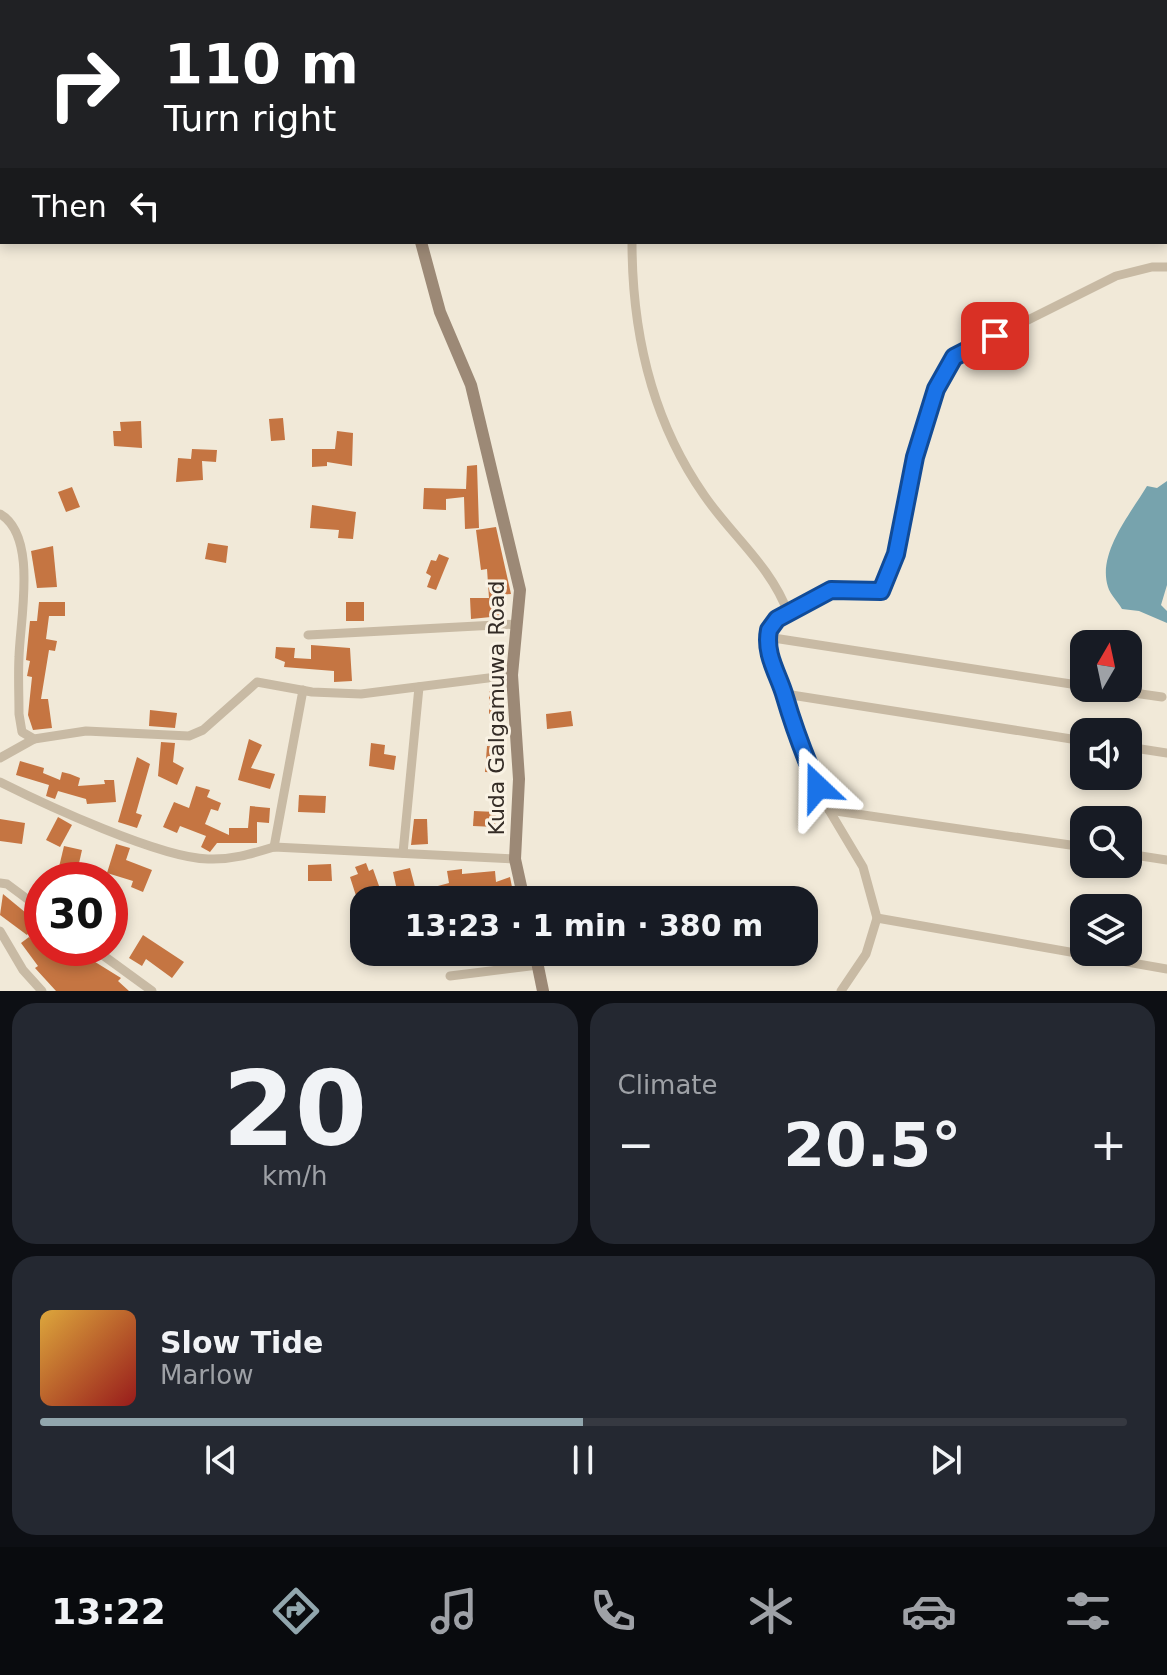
<!DOCTYPE html>
<html lang="en">
<head>
<meta charset="utf-8">
<style>
  :root { --surface:#171b24; --page:#242831; --text:#f1f3f6; --muted:#9ea1a6; --line:#363941; --accent:#91a6ad }
  body { margin:0; font-family:"DejaVu Sans",sans-serif; background:var(--page); color:var(--text); height:100vh; display:flex; flex-direction:column; font-size:30px; white-space:nowrap }
  * { box-sizing:border-box; margin:0 }
  p { font-size:26px; color:var(--muted) }
  .icon { flex:none; width:44px; height:44px; fill:none; stroke:currentColor; stroke-width:2; stroke-linecap:round; stroke-linejoin:round }
  .map { position:relative; height:991px; overflow:hidden }
  .sheet { display:flex; flex-direction:column; gap:12px; padding:12px; background:#0d0f14; flex:1 }
  .sheet>* { flex:none }
  .guide { position:absolute; left:0px; top:0px; width:1168px; height:244px; box-shadow:0 4px 12px #0003; background:#202124; color:#fff; overflow:hidden }
  .needle { width:52px; rotate:9deg }
  .controls { position:absolute; left:1070px; top:630px; display:grid; gap:16px }
  .controls a { display:grid; place-items:center; width:72px; height:72px; border-radius:16px; background:var(--surface); box-shadow:0 4px 12px #0003; font-size:40px }
  .speed { position:absolute; left:24px; top:862px; display:flex; gap:16px; font-size:40px; font-weight:700; text-align:center }
  .speed>* { display:grid; place-content:center; width:104px; height:104px; border-radius:50%; background:var(--surface); box-shadow:0 4px 12px #0003; line-height:1 }
  .speed .limit { border:12px solid #d22; background:#fff; color:#111 }
  .pin { position:absolute; display:grid; place-items:center; width:68px; height:68px; color:#fff; margin:-34px; border-radius:16px; box-shadow:0 4px 12px #0006 }
  .me { position:absolute; width:88px; margin:-44px; rotate:337deg; stroke-linejoin:round; filter:drop-shadow(0 0 6px #0008) }
  .turn { display:flex; align-items:center; gap:28px; height:168px; padding:0 32px; font-size:36px }
  .turn .icon { width:104px; height:104px; stroke-width:2.5 }
  .turn b { display:block; font-size:56px; line-height:68px }
  .then { display:flex; align-items:center; height:76px; padding:0 32px; background:#0003; gap:16px; font-size:30px }
  .big { font-size:60px; font-weight:800; line-height:1.1 }
  .sheet .card { flex:1; display:flex; flex-direction:column; justify-content:center; gap:12px; min-width:0; padding:0 28px; border-radius:24px; background:var(--page) }
  .sheet .dial { align-items:center; gap:0 }
  .dial b { font-size:104px; line-height:1 }
  .song { display:flex; align-items:center; gap:24px }
  .cover { width:96px; height:96px; border-radius:12px; background:linear-gradient(135deg,hsl(40 70% 55%),hsl(0 70% 35%)) }
  .played { height:8px; border-radius:4px; background:linear-gradient(90deg,var(--accent) 50%,var(--line) 50%) }
  .keys { display:flex; justify-content:space-around; direction:ltr }
  .heat { display:flex; justify-content:space-between; align-items:center; font-size:44px; direction:ltr }
  .sheet .tiles { flex:1; display:grid; gap:12px; grid-template-columns:1fr 1fr }
  .card:last-child { grid-column:span 2 }
  .trip { position:absolute; left:350px; top:886px; width:468px; height:80px; border-radius:24px; background:var(--surface); box-shadow:0 4px 12px #0003; font-weight:800; line-height:80px; text-align:center }
  .dock { display:flex; height:128px; justify-content:space-around; align-items:center; background:#090b0e; color:var(--muted) }
  .dock .icon { width:56px; height:56px }
  .dock .selected { color:var(--accent) }
  .dock b { font-size:36px; color:var(--text) }
  .map>svg:first-child { display:block }
</style>
</head>
<body>
<div class="map">
<svg width="1167" height="991" viewBox="0 0 1167 991">
  <rect width="100%" height="100%" fill="#f1e9d8"/>
  <path fill="#77a3ad" d="M1167 481V585L1161 605 1167 611V623L1139 611 1122 609C1118 602 1110 594 1108 587 1097 553 1131 513 1147 486L1157 488Z"/>
  <g fill="#c57542">
    <polygon points="283,418 285,440 271,441 269,419"/>
    <polygon points="141,421 142,448 114,446 113,431 121,431 120,422"/>
    <polygon points="337,431 353,433 352,466 327,462 327,466 312,467 312,449 335,449"/>
    <polygon points="192,449 217,450 216,462 202,461 203,480 176,482 178,458 191,459"/>
    <polygon points="477,465 479,528 465,529 464,497 446,499 446,510 423,509 424,488 466,489 467,466"/>
    <polygon points="72,487 80,507 66,512 58,492"/>
    <polygon points="312,505 356,512 353,539 338,538 339,530 310,528"/>
    <polygon points="496,527 511,594 501,595 501,616 471,619 470,598 489,598 487,569 481,570 476,530"/>
    <polygon points="208,543 228,546 226,563 205,559"/>
    <polygon points="53,546 57,587 37,588 31,551"/>
    <polygon points="439,554 449,558 436,590 427,587 431,576 426,573 431,560 436,561"/>
    <polygon points="39,602 65,602 65,616 49,616 46,639 57,641 55,651 49,650 41,699 48,699 52,728 33,730 28,715 32,677 27,676 30,661 26,660 30,621 37,621"/>
    <rect x="346" y="602" width="18" height="19"/>
    <polygon points="311,645 350,648 352,681 334,682 334,671 284,667 285,662 275,658 276,647 295,648 294,658 311,659"/>
    <polygon points="489,691 504,691 504,713 489,714"/>
    <polygon points="150,710 177,713 175,728 149,726"/>
    <polygon points="571,711 573,726 547,729 546,714"/>
    <polygon points="249,739 262,745 251,768 275,774 270,789 238,780"/>
    <polygon points="161,742 175,743 173,762 184,768 177,785 158,776"/>
    <polygon points="371,743 385,745 384,754 396,756 394,770 369,766"/>
    <polygon points="487,746 504,747 502,773 485,772"/>
    <polygon points="137,757 150,764 136,813 142,815 137,828 118,822"/>
    <polygon points="20,761 44,768 43,773 60,780 62,772 70,774 80,778 78,786 105,784 104,780 114,780 116,802 87,804 86,799 58,791 55,799 46,796 49,785 16,775"/>
    <polygon points="196,786 210,790 207,797 221,803 218,811 211,809 205,824 229,835 229,828 248,828 250,806 270,808 269,823 257,822 257,843 217,843 210,852 201,847 206,836 180,826 177,833 163,827 174,802 189,808"/>
    <polygon points="299,795 326,796 325,813 298,812"/>
    <polygon points="474,811 496,812 495,827 473,826"/>
    <polygon points="58,817 72,825 60,847 46,840"/>
    <polygon points="0,819 25,823 22,844 0,841"/>
    <polygon points="414,819 427,819 428,844 411,845"/>
    <polygon points="116,844 130,848 126,860 152,870 143,892 131,887 133,881 107,873"/>
    <polygon points="64,846 82,850 77,872 59,867"/>
    <polygon points="366,863 369,871 373,869 384,900 358,902 350,877 358,874 355,867"/>
    <polygon points="331,864 332,881 308,881 308,865"/>
    <polygon points="410,868 416,891 398,895 393,872"/>
    <polygon points="462,869 462,874 495,871 496,882 510,877 512,887 501,891 503,900 414,900 412,893 449,883 447,871"/>
    <polygon points="3,894 37,922 27,935 0,915"/>
    <polygon points="143,935 184,962 172,978 146,959 142,966 129,958"/>
    <polygon points="29,937 38,948 82,948 79,952 121,978 118,981 129,991 56,991 35,968 38,966 21,943"/>
  </g>
  <g fill="none" stroke-linecap="round" stroke-linejoin="round">
    <g stroke="#c8baa4" stroke-width="9">
      <polyline points="916,0 916,2"/>
      <polyline points="655,2 655,0"/>
      <polyline points="768,2 769,0"/>
      <polyline points="1071,2 1078,0"/>
      <polyline points="0,120 2,119"/>
      <path d="M632 242C632 333 651 419 704 495 732 536 771 566 788 613"/>
      <path d="M0 514C38 536 20 619 19 657 18 676 19 695 19 714L22 732 34 739 86 731 189 736 203 730 257 682 312 692 361 694 512 675"/>
      <polyline points="308,635 517,624"/>
      <polyline points="767,637 1084,686"/>
      <polyline points="1099,688 1162,697"/>
      <polyline points="785,694 1084,741"/>
      <polyline points="1128,747 1167,753"/>
      <polyline points="0,758 34,739"/>
      <path d="M0 782C46 805 160 858 208 859 232 860 251 854 274 847L515 859"/>
      <polyline points="829,810 1084,847"/>
      <polyline points="274,847 303,690"/>
      <polyline points="403,853 419,687"/>
      <polyline points="1128,854 1167,860"/>
      <polyline points="0,883 7,884 42,910"/>
      <polyline points="877,918 1167,969"/>
      <polyline points="0,931 23,970 42,991"/>
      <polyline points="93,948 152,991"/>
      <polyline points="450,976 538,965"/>
      <polyline points="841,991 866,954 877,918 863,867 829,810 790,720 785,694 773,674 769,630 777,619 831,590 881,591 896,554 915,457 936,389 954,357 1116,276 1152,267 1167,267"/>
    </g>
    <g stroke="#9c8976" stroke-width="12">
      <polyline points="430,2 431,0"/>
      <polyline points="421,242 440,312 471,385 520,590 512,675 519,779 515,859 524,900"/>
      <polyline points="535,952 543,991"/>
    </g>
  </g>
  <g fill="none" stroke-linecap="round" stroke-linejoin="round">
    <defs>
      <path id="route" d="M818 787C805 757 794 728 785 697 779 675 764 655 769 630L777 619 831 590 881 591 896 554 915 457 936 389 954 357 995 336"/>
    </defs>
    <use href="#route" stroke="#114b97" stroke-width="20"/>
    <use href="#route" stroke="#1a73e8" stroke-width="14"/>
  </g>
  <g text-anchor="middle" stroke-width="6" stroke-linejoin="round" paint-order="stroke">
    <g font-size="22" fill="#342c26" stroke="#f9f2e4">
      <text transform="translate(496 708) rotate(-90)" y="8">Kuda Galgamuwa Road</text>
    </g>
  </g>
</svg>
<div class="controls">
<a><svg class="needle" viewBox="-14 -14 28 28"><path d="M0-13l5 13h-10z" fill="#e53935"/><path d="M0 13l5-13h-10z" fill="#9ea1a6"/></svg></a>
<a><svg class="icon" aria-label="sound" viewBox="0 0 24 24"><path d="M4 9h4l5-4v14l-5-4H4zM17 9q2 3 0 6"/></svg></a>
<a><svg class="icon" aria-label="search" viewBox="0 0 24 24"><circle cx="10" cy="10" r="6"/><path d="M15 15l6 6"/></svg></a>
<a><svg class="icon" aria-label="layers" viewBox="0 0 24 24"><path d="M12 4l9 5-9 5-9-5zM3 14l9 5 9-5"/></svg></a>
</div>
<div class="speed"><div class="limit">30</div></div>
<div class="pin" style="left:995px;top:336px;background:#d93025"><svg class="icon" aria-label="arrive" viewBox="0 0 24 24"><path d="M6 21V4h12l-3 4 3 4H6"/></svg></div>
<svg class="me" style="left:818px;top:787px" viewBox="-20 -20 40 40"><path d="M0-17L14 15 0 8-14 15z" fill="#1a73e8" stroke="#fff" stroke-width="4"/></svg>
<div class="trip">13:23 · 1 min · 380 m</div>
<div class="guide">
<div class="turn"><svg class="icon" aria-label="right" viewBox="0 0 24 24"><path d="M7 20v-9h11M14 6l5 5-5 5"/></svg><div><b>110 m</b>Turn right</div></div>
<div class="then">Then<svg class="icon" aria-label="left" viewBox="0 0 24 24"><path d="M17 20v-9H6M10 6l-5 5 5 5"/></svg></div>
</div>
</div>
<section class="sheet">
<div class="tiles">
<div class="card dial"><b>20</b><p>km/h</p></div>
<div class="card"><p>Climate</p>
<div class="heat"><a>−</a><b class="big">20.5°</b><a>+</a></div>
</div>
<div class="card">
<div class="song"><i class="cover"></i><div><b>Slow Tide</b><p>Marlow</p></div></div>
<div class="played"></div>
<div class="keys"><svg class="icon" aria-label="previous" viewBox="0 0 24 24"><path d="M18 5L8 12l10 7zM5 5v14"/></svg><svg class="icon" aria-label="pause" viewBox="0 0 24 24"><path d="M8 5v14M16 5v14"/></svg><svg class="icon" aria-label="next" viewBox="0 0 24 24"><path d="M6 5l10 7-10 7zM19 5v14"/></svg></div>
</div>
</div>
</section>
<nav class="dock">
<b>13:22</b>
<svg class="icon selected" aria-label="directions" viewBox="0 0 24 24"><path d="M12 3l9 9-9 9-9-9zM9 14v-3h6M13 9l2 2-2 2"/></svg>
<svg class="icon" aria-label="music" viewBox="0 0 24 24"><path d="M9 18V5l10-2v13"/><circle cx="6" cy="18" r="3"/><circle cx="16" cy="16" r="3"/></svg>
<svg class="icon" aria-label="phone" viewBox="0 0 24 24"><path d="M5 4h4l2 5-3 2q2 4 5 5l2-3 5 2v4C11 20 4 13 5 4z"/></svg>
<svg class="icon" aria-label="climate" viewBox="0 0 24 24"><path d="M12 3v18M4 7l16 10M4 17L20 7"/></svg>
<svg class="icon" aria-label="car" viewBox="0 0 24 24"><path d="M5 17H2v-5l4-1 3-4h7l3 4 3 1v5h-3M9 17h6M6 11h13"/><circle cx="7" cy="17" r="2"/><circle cx="17" cy="17" r="2"/></svg>
<svg class="icon" aria-label="filters" viewBox="0 0 24 24"><path d="M4 7h16M4 17h16"/><circle cx="9" cy="7" r="2"/><circle cx="15" cy="17" r="2"/></svg>
</nav>
</body>
</html>
